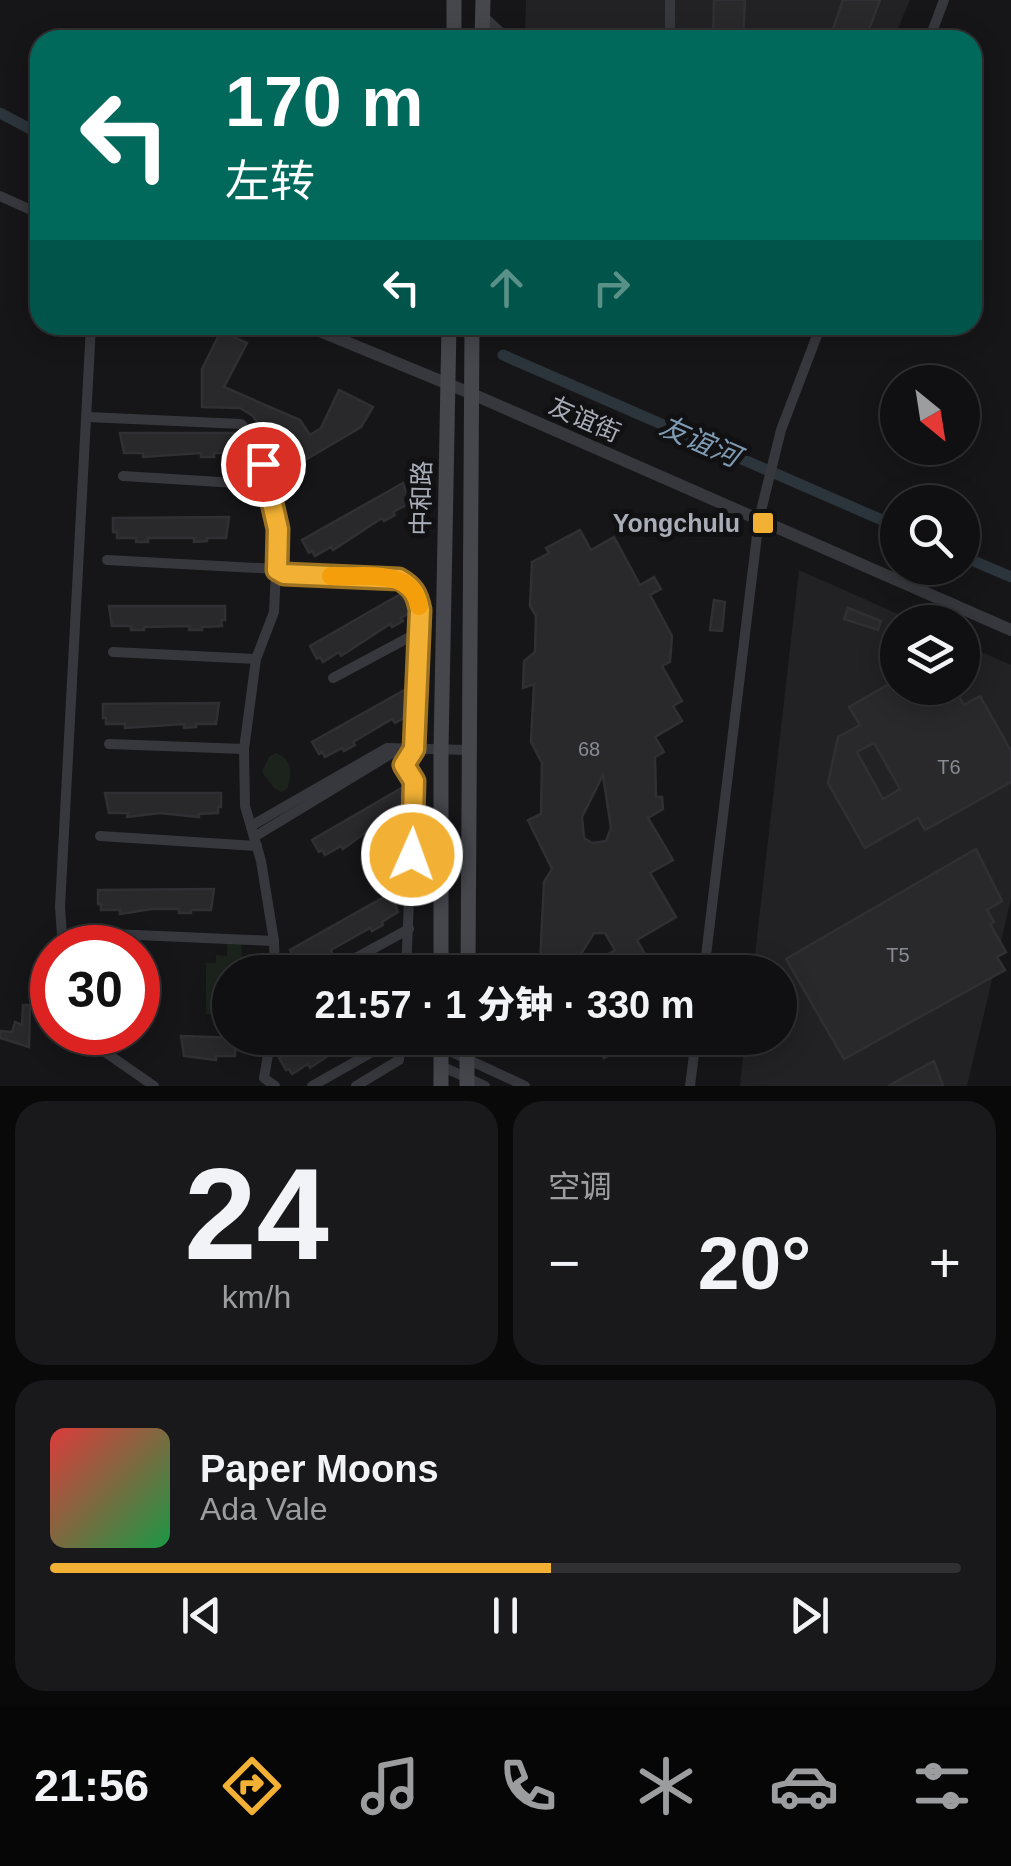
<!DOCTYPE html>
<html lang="zh">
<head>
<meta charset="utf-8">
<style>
  :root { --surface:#101012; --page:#19191b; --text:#f1f3f6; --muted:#9c9d9f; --line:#303032; --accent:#f2b134 }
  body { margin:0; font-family:Arial,"Noto Sans SC",sans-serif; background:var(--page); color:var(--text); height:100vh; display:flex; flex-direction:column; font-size:38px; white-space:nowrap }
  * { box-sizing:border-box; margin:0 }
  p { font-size:32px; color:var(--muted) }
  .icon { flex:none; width:55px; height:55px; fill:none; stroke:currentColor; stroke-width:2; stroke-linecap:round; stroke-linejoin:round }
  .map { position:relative; height:1086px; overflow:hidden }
  .drawer { display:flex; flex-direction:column; gap:15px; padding:15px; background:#09090a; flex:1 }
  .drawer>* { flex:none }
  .banner { position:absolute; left:30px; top:30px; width:952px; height:305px; border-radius:30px; box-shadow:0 5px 25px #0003,0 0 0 2px var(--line); background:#00695c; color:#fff; overflow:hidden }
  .needle { width:65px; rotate:150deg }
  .controls { position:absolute; left:880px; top:365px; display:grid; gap:20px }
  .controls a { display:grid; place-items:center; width:100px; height:100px; border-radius:50%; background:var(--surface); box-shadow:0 5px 25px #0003,0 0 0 2px var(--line); font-size:50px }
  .speed { position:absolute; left:30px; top:925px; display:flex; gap:20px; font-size:50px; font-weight:700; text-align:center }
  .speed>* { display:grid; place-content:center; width:130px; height:130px; border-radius:50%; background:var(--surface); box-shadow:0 5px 25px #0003,0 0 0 2px var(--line); line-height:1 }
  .speed .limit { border:15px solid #d22; background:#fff; color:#111 }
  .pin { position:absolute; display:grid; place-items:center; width:85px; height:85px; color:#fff; margin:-42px; border:5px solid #fff; border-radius:50%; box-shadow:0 2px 10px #0007 }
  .me { position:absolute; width:110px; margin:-55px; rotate:2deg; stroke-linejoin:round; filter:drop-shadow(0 0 8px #0008) }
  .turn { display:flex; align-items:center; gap:35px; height:210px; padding:0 30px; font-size:45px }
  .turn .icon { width:130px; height:130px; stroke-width:2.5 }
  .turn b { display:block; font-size:70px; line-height:85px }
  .lanes { display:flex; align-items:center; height:95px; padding:0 30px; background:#0003; justify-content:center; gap:50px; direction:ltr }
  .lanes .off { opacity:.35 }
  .big { font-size:75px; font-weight:800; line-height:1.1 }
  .drawer .tile { flex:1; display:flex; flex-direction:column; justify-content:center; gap:15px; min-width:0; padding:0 35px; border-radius:30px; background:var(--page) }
  .drawer .dial { align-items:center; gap:0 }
  .dial b { font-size:130px; line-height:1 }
  .song { display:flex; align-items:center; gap:30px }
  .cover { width:120px; height:120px; border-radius:15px; background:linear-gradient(135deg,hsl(0 70% 55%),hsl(140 70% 35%)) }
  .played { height:10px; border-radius:5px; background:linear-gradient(90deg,var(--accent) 55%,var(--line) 55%) }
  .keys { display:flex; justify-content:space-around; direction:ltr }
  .heat { display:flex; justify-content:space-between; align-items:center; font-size:55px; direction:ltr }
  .drawer .tiles { flex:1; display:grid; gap:15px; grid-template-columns:1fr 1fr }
  .tile:last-child { grid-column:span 2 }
  .trip { position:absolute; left:212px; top:955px; width:585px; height:100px; border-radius:50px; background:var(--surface); box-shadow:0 5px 25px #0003,0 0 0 2px var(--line); font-weight:800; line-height:100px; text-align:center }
  .tabs { display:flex; height:160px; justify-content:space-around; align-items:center; background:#060607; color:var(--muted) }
  .tabs .icon { width:70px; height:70px }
  .tabs .selected { color:var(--accent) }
  .tabs b { font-size:45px; color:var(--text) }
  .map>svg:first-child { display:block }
</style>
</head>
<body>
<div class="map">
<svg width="1011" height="1086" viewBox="0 0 1011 1086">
  <rect width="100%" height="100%" fill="#161618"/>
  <g fill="#222225">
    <polygon points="526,0 910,0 893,40 546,40 525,32"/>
    <polygon points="799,570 916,622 898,622 898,688 962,688 963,644 1011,665 1011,899 967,1086 740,1086 745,1038 780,1038 780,972 753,972"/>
  </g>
  <g fill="#1c231d">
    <path d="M276 753C292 759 293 774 287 789L281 792 274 788 262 772 269 757Z"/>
    <polygon points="227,939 241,939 242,956 254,956 254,964 262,965 262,972 230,972 230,1024 214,1023 214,1015 206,1014 206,963 216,963 216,955 227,956"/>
  </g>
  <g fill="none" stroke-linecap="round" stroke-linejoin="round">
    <g stroke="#2c353c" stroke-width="11">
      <polyline points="0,113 40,134"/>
      <polyline points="503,355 898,527"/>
      <polyline points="962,556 1011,577"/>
    </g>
  </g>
  <g fill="#29292c" stroke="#303034" stroke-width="2.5" fill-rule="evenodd">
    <polygon points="714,0 745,0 743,40 713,40"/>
    <polygon points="843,0 880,0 865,40 829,40"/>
    <polygon points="221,331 247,343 224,387 300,420 310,435 321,428 339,390 373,407 361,427 288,470 253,416 240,408 202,407 202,369"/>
    <polygon points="120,433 236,433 236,447 233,447 233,453 214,453 214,457 201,457 201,453 143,457 143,453 124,453"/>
    <polygon points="403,483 410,503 393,512 395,515 384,521 382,518 333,550 331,547 315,556 312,551 309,553 302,540"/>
    <polygon points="229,517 226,538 207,538 207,541 194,542 194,538 148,538 148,542 136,542 136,538 117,538 117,532 113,532 113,518"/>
    <path d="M580 530 591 550 614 537 640 585 654 577 661 589 650 595 672 636 670 662 662 666 682 701 673 706 682 721 655 737 664 752 655 757 656 797H662L663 809 648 818 673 860 650 873 676 917 637 940 650 963 656 960 664 972H525L540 963 544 882 552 869 528 820 541 814 542 763 531 742 534 684 523 688 524 661 535 652 536 616 530 606 532 562 549 553 546 548ZM603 775 611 828 606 841 592 843 584 838 582 817ZM594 933H605L615 950 587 966 581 954Z"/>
    <polygon points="404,592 411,612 401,618 403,621 392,627 390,624 341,656 339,652 323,662 320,657 317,659 310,646"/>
    <polygon points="714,600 725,602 722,631 710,630"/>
    <polygon points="109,606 225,606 225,620 221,620 222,626 202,627 202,630 189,630 190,626 144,627 144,630 131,630 131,626 112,626"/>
    <polygon points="848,608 881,621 878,630 844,619"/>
    <path d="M898 679V688H954L964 705 980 696 1011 751V782L925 830 918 818 865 848 828 783 838 737 860 725 849 707ZM874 743 900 789 883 799 857 752Z"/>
    <polygon points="408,688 406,717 395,723 392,719 353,742 355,745 344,751 342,748 325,757 322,752 319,754 312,742"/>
    <polygon points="219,703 216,724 196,724 196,727 184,728 184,724 125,728 125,724 106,724 106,718 103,718 103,704"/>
    <polygon points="405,786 404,814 395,820 393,816 369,830 343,849 341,846 325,855 322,850 319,852 312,840"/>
    <polygon points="105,793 221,793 221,807 218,807 218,813 199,814 199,817 160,813 127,817 128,813 109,813"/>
    <polygon points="976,849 1002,901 987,910 994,922 990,924 1006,952 997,957 1005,970 844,1059 786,959"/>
    <polygon points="214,889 211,910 191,910 191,913 179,913 179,909 152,909 120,914 120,910 101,910 101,904 98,904 98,890"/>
    <polygon points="391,893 398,912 382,922 383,925 372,931 370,928 331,950 332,953 321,960 319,956 303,966 300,961 297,962 290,950"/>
    <polygon points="23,1005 30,1005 29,1047 0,1038 0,1031 12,1032 15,1022 22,1025"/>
    <polygon points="181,1036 239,1038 239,1050 235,1050 235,1056 216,1056 216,1060 184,1056"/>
    <polygon points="315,1038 354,1038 310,1068 308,1064 292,1074 289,1069 286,1070 279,1058"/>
    <polygon points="580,1038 640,1038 604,1058 596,1045 588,1051"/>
    <polygon points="934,1061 943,1086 888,1086"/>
  </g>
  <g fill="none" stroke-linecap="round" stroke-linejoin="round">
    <g stroke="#37383d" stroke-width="10">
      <polyline points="484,17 509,40"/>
      <polyline points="670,40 670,0"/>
      <polyline points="929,40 944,0"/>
      <polyline points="0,196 40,214"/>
      <polyline points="88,417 241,424 258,442 278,529 274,612 256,659 244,749 245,806 261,861 274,941 275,972"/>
      <polyline points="123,476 268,485"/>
      <polyline points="107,560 277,569 284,574 399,579 411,586 420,609 414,749 404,765 414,781 406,972"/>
      <polyline points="113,652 256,659"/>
      <polyline points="333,678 419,632"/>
      <polyline points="109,744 244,749"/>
      <polyline points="251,826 387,748 469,750"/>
      <polyline points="100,836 257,846"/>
      <polyline points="254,837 394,752"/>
      <polyline points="114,934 274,941"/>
      <polyline points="63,948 60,907 91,325"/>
      <polyline points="330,972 409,929"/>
      <polyline points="704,972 759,519 781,430 821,325"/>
      <polyline points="91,1032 102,1050 154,1086"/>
      <polyline points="271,1038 264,1078 275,1086"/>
      <polyline points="441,1047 525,1086"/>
      <polyline points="441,1066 485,1086"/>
      <polyline points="312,1086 397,1038"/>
      <polyline points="356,1086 399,1060 400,1038"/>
      <polyline points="690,1086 696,1038"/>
    </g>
    <polyline stroke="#37383d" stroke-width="12" points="305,325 470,393 1011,630"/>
    <g stroke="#45474d" stroke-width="15">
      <polyline points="454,40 454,0"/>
      <polyline points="482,40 483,0"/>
      <polyline points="441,972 441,750 449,325"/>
      <polyline points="468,972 472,325"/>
      <polyline points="441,1086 441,1038"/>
      <polyline points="467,1086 467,1038"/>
    </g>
  </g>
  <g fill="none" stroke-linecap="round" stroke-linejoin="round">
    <defs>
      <path id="route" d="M263 464 278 529 277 570 284 574 399 579C413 587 417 594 420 610L414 749 404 765 414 781 412 855"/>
    </defs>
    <use href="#route" stroke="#9d7322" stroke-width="25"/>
    <use href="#route" stroke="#f2b134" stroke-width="18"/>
    <path stroke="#f59e0b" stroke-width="18" d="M331 576C362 578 412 567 419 606"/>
  </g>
  <rect fill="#f2b134" stroke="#111113" stroke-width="4" x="751" y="511" width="24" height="24" rx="5"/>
  <g text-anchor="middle" stroke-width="10" stroke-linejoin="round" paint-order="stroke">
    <g font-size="20" fill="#888b94">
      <text x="589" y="756">68</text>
      <text x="949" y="774">T6</text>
      <text x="898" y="962">T5</text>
    </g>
    <g font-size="25" fill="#a8adb8" stroke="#111113">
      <text transform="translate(585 419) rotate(24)" y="9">友谊街</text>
      <text transform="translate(421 498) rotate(-89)" y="9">中和路</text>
    </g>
    <g font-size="25" font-weight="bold" fill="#a8adb8" stroke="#111113" text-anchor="end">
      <text x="740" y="532">Yongchulu</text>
    </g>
    <g font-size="28" font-style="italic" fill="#7f9bb3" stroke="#111113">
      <text transform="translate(700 441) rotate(24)" y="10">友谊河</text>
    </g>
  </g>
</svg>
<div class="controls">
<a><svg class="needle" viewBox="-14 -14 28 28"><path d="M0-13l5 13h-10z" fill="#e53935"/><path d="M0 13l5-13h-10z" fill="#9c9d9f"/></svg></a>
<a><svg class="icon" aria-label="search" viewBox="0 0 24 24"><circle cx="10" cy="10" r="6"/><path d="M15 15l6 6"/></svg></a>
<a><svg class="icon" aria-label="layers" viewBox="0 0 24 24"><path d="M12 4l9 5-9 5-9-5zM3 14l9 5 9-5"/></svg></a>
</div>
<div class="speed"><div class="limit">30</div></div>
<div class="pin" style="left:263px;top:464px;background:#d93025"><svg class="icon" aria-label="arrive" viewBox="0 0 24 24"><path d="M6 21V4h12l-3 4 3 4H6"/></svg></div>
<svg class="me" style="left:412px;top:855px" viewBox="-20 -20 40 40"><circle r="17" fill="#f2b134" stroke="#fff" stroke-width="3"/><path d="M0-11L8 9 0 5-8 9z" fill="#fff"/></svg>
<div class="trip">21:57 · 1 分钟 · 330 m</div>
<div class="banner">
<div class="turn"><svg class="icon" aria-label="left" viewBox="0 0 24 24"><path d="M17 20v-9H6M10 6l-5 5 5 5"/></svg><div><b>170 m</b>左转</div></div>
<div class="lanes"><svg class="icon" aria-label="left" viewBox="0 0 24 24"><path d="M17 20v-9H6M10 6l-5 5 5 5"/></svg><svg class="icon off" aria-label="ahead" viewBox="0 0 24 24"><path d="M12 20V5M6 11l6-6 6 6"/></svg><svg class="icon off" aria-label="right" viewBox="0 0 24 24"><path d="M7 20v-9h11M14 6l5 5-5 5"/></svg></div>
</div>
</div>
<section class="drawer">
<div class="tiles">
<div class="tile dial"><b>24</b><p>km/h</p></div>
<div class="tile"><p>空调</p>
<div class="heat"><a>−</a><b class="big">20°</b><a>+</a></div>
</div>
<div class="tile">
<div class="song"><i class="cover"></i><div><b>Paper Moons</b><p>Ada Vale</p></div></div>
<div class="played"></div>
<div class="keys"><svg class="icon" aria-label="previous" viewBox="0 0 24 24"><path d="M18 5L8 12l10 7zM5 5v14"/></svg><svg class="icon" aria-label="pause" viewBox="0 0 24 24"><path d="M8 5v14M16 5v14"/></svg><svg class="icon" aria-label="next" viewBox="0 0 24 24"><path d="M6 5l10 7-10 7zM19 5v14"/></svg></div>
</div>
</div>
</section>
<nav class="tabs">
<b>21:56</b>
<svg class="icon selected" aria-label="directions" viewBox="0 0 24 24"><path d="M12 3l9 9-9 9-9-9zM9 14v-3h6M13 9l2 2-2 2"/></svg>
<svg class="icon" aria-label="music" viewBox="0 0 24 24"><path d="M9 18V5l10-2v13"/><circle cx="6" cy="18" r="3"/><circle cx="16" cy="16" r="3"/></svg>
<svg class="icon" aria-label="phone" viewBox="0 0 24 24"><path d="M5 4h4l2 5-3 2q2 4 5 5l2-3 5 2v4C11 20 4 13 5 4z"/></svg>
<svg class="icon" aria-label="climate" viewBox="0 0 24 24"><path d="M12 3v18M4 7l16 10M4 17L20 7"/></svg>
<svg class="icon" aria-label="car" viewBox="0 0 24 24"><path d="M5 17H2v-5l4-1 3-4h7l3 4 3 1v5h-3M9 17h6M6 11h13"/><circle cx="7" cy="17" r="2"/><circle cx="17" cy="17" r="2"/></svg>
<svg class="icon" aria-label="filters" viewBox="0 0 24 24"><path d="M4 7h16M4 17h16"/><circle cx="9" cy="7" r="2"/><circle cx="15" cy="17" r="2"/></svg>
</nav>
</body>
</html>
